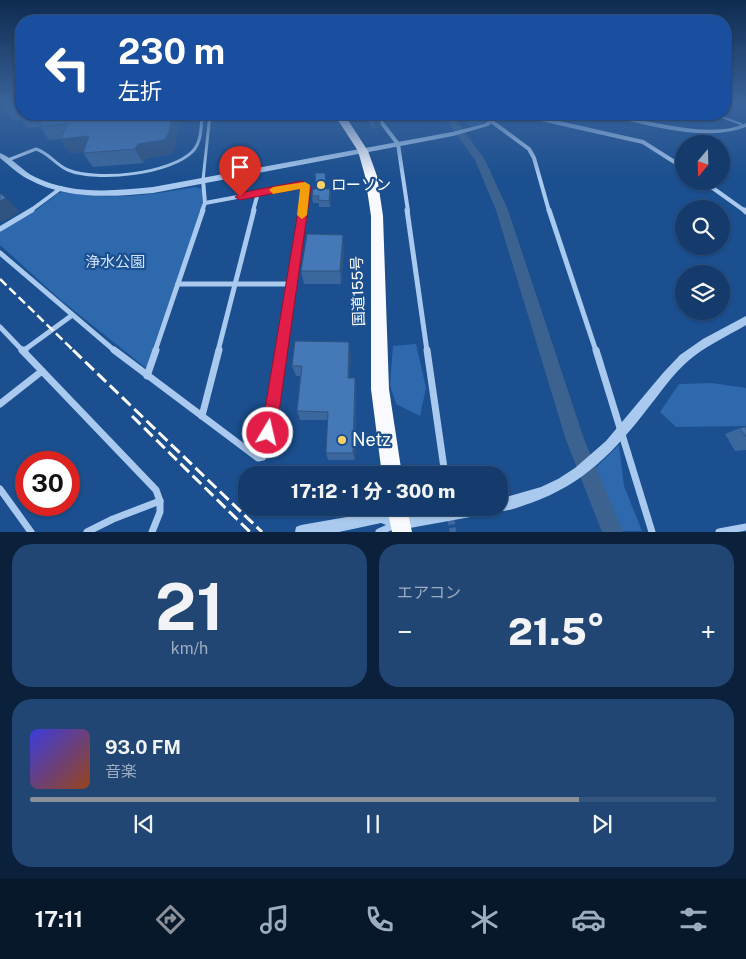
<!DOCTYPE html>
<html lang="ja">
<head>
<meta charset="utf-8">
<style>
  :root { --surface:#143b6b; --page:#214673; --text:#f1f3f6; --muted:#9dadc1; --line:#33557e; --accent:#8c9099 }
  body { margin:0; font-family:"Public Sans","Noto Sans JP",sans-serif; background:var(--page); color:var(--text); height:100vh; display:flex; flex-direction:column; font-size:19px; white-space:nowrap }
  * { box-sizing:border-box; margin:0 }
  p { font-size:16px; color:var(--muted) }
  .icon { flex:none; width:28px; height:28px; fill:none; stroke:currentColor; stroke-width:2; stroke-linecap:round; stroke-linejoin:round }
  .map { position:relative; height:532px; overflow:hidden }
  .panel { display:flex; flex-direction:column; gap:12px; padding:12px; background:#0b203b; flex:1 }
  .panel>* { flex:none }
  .guide { position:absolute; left:15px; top:15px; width:716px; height:105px; border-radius:20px; box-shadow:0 1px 4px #0004,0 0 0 1px var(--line); background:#1a4fa0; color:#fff; overflow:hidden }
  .needle { width:32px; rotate:199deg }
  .tools { position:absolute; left:675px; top:135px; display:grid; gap:10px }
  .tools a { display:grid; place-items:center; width:55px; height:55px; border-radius:50%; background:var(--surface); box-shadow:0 1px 4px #0004,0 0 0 1px var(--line); font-size:25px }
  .speed { position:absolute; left:15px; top:451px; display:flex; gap:10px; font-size:25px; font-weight:700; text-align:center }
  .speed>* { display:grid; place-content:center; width:65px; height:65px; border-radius:50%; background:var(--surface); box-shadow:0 1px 4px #0004,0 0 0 1px var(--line); line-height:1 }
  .speed .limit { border:8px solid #d22; background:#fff; color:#111 }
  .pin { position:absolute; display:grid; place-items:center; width:42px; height:42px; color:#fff; margin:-51px -21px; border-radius:50% 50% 50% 0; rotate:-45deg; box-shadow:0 0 5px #0007 }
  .pin .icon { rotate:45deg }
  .me { position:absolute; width:55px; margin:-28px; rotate:9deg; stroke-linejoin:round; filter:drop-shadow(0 0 4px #0008) }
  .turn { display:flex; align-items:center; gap:18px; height:105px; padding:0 20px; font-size:22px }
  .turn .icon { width:65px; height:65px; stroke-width:2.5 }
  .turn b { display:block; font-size:35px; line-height:42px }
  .big { font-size:38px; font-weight:800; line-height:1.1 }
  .panel .card { flex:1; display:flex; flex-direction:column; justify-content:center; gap:8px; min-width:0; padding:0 18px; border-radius:20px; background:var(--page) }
  .panel .dial { align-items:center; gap:0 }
  .dial b { font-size:65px; line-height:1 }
  .song { display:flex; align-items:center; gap:15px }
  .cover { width:60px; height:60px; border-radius:8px; background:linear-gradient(135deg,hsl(240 70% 55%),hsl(20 70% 35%)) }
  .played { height:5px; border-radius:2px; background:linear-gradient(90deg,var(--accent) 80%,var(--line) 80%) }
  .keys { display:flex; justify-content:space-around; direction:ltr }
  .heat { display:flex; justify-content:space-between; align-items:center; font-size:28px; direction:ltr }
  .panel .tiles { flex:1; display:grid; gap:12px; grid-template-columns:1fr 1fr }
  .card:last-child { grid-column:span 2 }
  .trip { position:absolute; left:238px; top:466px; width:270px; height:50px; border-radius:20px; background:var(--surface); box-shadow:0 1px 4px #0004,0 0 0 1px var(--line); font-weight:800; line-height:50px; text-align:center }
  .tabs { display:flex; height:80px; justify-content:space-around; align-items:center; background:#08182b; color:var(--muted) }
  .tabs .icon { width:35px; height:35px }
  .tabs .on { color:var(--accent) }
  .tabs b { font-size:22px; color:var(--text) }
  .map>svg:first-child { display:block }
</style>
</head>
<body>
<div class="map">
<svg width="746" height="532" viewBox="0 0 746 532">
  <rect width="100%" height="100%" fill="#1b4f8f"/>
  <g fill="#2e69ad">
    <polygon points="460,114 493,114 482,125 469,126"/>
    <path d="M195 187 202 189 203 205 146 368 62 301 0 245V231L31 214 57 194 62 192C114 200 144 196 195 187Z"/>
    <polygon points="416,344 426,388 420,416 396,404 390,385 393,346"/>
    <polygon points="712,383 746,388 746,426 676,427 660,412 679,384"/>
    <polygon points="619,445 624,486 642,531 620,531 592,471"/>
  </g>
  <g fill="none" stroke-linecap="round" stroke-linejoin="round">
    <polyline stroke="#9cc4f0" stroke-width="2" points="714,114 741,124"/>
    <polygon fill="#3c6290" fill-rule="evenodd" points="442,114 452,114 485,160 508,210 584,439 623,532 602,532 566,440 496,210 475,160"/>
    <polyline stroke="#3d69a0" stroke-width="7" stroke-dasharray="7 3" stroke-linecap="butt" points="449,508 453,532"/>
    <g stroke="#a9c9ee" stroke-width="3">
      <path d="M8 160 36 149C49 153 56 165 68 170 97 182 171 174 193 151 202 141 201 126 202 114"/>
      <polyline points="203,180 210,114"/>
    </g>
    <g stroke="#a9c9ee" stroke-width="4">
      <polyline points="375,114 398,144 408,211"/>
      <polyline points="519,114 643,142 684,168"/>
      <polyline points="491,121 529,149 534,158 549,211"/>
      <polyline points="703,181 745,211"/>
      <polyline points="205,203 302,185 307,187 303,211"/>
      <polyline points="30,211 61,188"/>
      <polyline points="202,211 205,203 203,180"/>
      <polyline points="253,211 258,193"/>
    </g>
    <g stroke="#a9c9ee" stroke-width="5">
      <polyline points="407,210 427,351"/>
      <polyline points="549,210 596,351"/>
      <polyline points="744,210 746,212"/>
      <polyline points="0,229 32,210"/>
      <polyline points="0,253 115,351"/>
      <polyline points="178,284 291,284"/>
      <polyline points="0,327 23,351"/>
      <polyline points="23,351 71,316"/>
      <polyline points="155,351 203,210"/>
      <polyline points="218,351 254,210"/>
      <polyline points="280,351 303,210"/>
    </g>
    <g stroke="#a9c9ee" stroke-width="7">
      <polyline points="22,350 156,490 160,501 113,519 87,532"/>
      <polyline points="114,350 258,458 263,457 280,350"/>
      <polyline points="427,350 445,475"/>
      <polyline points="596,350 652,532"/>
      <polyline points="23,351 25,350"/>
      <polyline points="147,376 156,350"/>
      <polyline points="0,404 42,371"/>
      <polyline points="202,416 219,350"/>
      <polyline points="0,489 31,532"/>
      <polyline points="152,532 160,512 160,501"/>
      <polyline points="379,532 397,524"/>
      <polyline points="719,532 746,527"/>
    </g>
    <g fill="#a9c9ee" fill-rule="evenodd">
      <path d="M498 114H505L488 126 453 136 153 193C111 197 66 200 28 179 18 174 9 165 0 158V153C13 158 22 171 35 177 72 195 113 191 153 187L452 132 484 124Z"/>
      <path d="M607 114C620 113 633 118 645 121 673 126 703 133 731 128 736 127 741 125 746 123V127C711 140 668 130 633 122 625 120 614 118 607 114Z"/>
      <path d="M746 316V325C726 337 705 346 688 361 672 375 661 392 648 408 615 451 584 484 531 503 521 506 504 514 494 510V508H499V499L541 487 558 479 575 468 606 441 663 373 680 355 703 339Z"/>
      <polygon points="452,508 493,508 492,513 487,514 399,530 381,523 339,532 295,532 296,527 301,525 381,511 399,516"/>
    </g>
    <g fill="#f8faff" fill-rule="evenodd">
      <polygon points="334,114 344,114 368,151 377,176 383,216 389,389 402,475 382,475 371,389 371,216 365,176 358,151"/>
      <polygon points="387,508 407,508 412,532 392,532"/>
    </g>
    <polyline stroke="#fff" stroke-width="2.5" stroke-dasharray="9 4" stroke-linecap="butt" points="0,279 74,351"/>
    <g stroke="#fff" stroke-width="3" stroke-dasharray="12 5" stroke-linecap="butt">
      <polyline points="73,350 262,532"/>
      <polyline points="132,416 250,532"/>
    </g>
  </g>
  <g fill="#3a679d">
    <polygon points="21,104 21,114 180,114 175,147 171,154 146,158 143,163 93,167 83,153 83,152 70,153 60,139 49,140 40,127 27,128 21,120 13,121 2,107"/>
    <polygon points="366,114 375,114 380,127 374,129 366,119"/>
    <polygon points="327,189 330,189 331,196 330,207 319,207 319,203 313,203 312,196"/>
    <polygon points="344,249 341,284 304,284 301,271"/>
    <polygon points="351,353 349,378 356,387 355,460 328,460 326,453 328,420 300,420 297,411 300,376 296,376 292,366"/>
    <polygon points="746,427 746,450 735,451 725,434 740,428"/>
  </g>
  <g fill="#305480">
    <polygon points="172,114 180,114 175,147 171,154 146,158 143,163 135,149 138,144"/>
    <polygon points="381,120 380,127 374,129 374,122"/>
    <polygon points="89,136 98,150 70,153 60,139"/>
    <polygon points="330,189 331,196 330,207 329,201"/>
    <polygon points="6,198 20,212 2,222 0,220 0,201"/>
    <polygon points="343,235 344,249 341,284 340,271"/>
    <polygon points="349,342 351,353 349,387 348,378"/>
    <polygon points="355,378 356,387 355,460 353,453"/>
  </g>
  <g fill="#4478b7" stroke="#305480">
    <polygon points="10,104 21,104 21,105 2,107"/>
    <polygon points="21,107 21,114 22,114 17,114"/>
    <polygon points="44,114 172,114 169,133 164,140 138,144 135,149 83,153 89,136 60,139 68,124 39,126"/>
    <polygon points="367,114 375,114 381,120 374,122"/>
    <polygon points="315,173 325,173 326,189 330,189 329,201 318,200 319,196 312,196 313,189 316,189"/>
    <polygon points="0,193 6,198 0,201"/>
    <polygon points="307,234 343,235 340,271 301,271"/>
    <polygon points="295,341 349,342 348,378 355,378 353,453 326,453 328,412 297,411 302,366 292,366"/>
    <polygon points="746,427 746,437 740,428"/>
  </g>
  <linearGradient id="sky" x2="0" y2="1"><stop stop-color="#0f2b4f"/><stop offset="0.58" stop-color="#39639b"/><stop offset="1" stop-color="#39639b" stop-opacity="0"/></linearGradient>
  <rect width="746" height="178" fill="url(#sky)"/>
  <polygon fill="#e11d48" stroke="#92132f" points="302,181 311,187 276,433 274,439 268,441 263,439 261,433 302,188 240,200 235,197 240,193"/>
  <polygon fill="#f59e0b" points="305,182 310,185 307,215 302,219 297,215 300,189 273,194 269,190 273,187"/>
  <g fill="#ffd166" stroke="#1b4f8f" stroke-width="2">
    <circle cx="321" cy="185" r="5"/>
    <circle cx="342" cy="440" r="5"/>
  </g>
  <g text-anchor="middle" stroke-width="4.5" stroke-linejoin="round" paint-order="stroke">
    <g font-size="15" fill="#fff" stroke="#1b4f8f" text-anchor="start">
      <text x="331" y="190">ローソン</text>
    </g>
    <g font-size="15" fill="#cfe3fa" stroke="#1b4f8f">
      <text x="115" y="267">浄水公園</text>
    </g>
    <g font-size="15" fill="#fff" stroke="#1b4f8f">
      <text transform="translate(358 291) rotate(-92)" y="5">国道155号</text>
    </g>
    <g font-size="18" fill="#fff" stroke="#1b4f8f" text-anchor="start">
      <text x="352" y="446">Netz</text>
    </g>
  </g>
</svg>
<div class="tools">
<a><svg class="needle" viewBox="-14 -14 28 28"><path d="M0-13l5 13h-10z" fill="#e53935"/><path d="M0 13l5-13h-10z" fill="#9dadc1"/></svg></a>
<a><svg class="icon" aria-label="search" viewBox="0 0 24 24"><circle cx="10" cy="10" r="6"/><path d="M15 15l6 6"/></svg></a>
<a><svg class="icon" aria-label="layers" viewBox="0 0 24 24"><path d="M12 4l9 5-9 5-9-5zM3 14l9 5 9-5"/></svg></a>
</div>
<div class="speed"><div class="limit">30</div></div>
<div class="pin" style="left:240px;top:197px;background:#d93025"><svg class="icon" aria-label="arrive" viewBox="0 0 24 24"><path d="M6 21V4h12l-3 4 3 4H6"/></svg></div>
<svg class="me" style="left:268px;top:433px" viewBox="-20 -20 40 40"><circle r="17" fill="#e11d48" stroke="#fff" stroke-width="3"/><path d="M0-11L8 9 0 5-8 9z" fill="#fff"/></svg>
<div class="trip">17:12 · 1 分 · 300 m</div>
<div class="guide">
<div class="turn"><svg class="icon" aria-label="left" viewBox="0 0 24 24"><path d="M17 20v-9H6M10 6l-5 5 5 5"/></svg><div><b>230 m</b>左折</div></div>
</div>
</div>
<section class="panel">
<div class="tiles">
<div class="card dial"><b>21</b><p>km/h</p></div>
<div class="card"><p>エアコン</p>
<div class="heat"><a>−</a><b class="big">21.5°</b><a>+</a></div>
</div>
<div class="card">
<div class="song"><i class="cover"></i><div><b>93.0 FM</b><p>音楽</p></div></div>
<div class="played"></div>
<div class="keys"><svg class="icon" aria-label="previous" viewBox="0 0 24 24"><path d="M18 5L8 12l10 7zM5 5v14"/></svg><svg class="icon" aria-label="pause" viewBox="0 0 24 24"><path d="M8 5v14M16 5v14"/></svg><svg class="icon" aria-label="next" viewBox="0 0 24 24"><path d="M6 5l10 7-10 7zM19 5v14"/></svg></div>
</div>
</div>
</section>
<nav class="tabs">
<b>17:11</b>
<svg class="icon on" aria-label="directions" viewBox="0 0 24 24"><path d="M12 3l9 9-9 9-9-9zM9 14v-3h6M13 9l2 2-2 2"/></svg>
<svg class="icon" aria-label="music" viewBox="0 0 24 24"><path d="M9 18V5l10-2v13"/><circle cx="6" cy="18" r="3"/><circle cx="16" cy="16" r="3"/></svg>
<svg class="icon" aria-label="phone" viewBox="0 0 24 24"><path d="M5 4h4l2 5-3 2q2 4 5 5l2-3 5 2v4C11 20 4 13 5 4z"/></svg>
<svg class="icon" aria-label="climate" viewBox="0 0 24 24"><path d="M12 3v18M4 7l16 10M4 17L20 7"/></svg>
<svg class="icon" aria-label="car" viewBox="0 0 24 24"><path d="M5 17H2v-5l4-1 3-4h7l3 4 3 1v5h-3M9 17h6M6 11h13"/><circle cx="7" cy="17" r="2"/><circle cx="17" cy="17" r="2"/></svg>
<svg class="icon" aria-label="filters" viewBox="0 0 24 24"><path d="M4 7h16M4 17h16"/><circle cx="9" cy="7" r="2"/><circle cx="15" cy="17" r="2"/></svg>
</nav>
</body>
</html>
